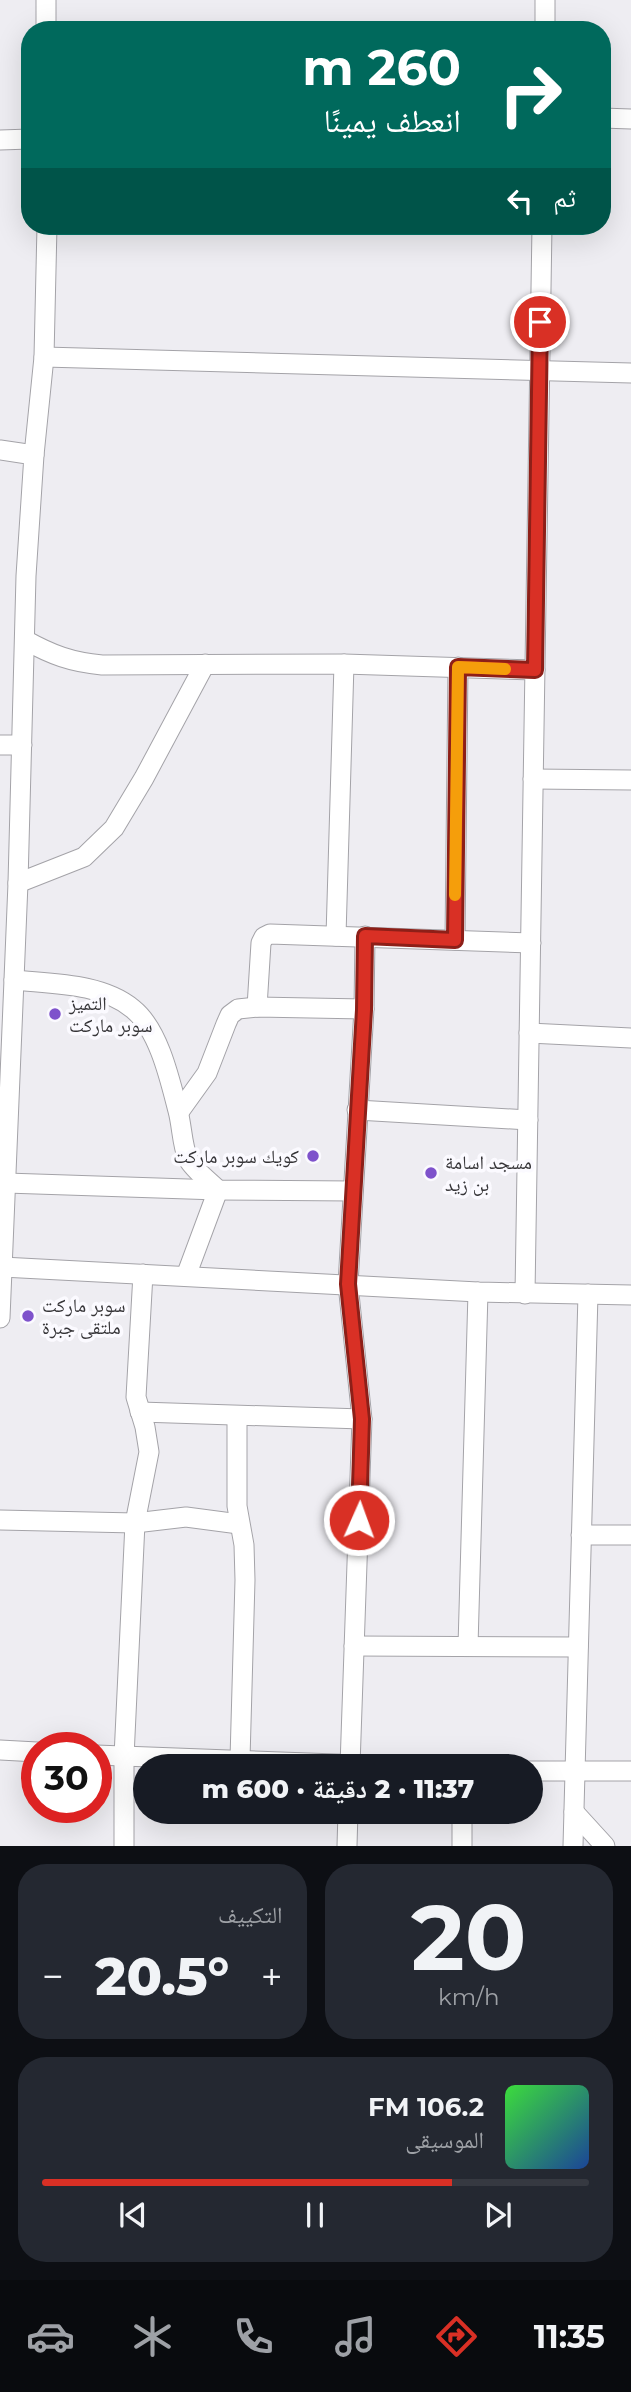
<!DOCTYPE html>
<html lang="ar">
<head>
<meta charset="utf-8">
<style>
  :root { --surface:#171b24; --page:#242831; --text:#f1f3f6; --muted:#9ea1a6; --line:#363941; --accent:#d93025 }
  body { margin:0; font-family:Montserrat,"Noto Naskh Arabic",sans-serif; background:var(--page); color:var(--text); direction:rtl; height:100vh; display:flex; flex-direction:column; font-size:26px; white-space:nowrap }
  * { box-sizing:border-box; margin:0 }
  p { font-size:23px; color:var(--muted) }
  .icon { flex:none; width:38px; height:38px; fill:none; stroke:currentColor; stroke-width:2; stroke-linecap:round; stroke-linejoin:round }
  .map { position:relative; height:1846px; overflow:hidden; direction:ltr }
  .sheet { display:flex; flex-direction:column; gap:18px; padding:18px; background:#0d0f14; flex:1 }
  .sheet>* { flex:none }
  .top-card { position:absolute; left:21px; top:21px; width:590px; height:214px; border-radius:28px; box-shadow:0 7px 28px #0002; direction:rtl; background:#00695c; color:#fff; overflow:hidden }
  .speed { position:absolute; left:21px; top:1732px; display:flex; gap:14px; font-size:35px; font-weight:700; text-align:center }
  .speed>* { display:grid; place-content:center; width:91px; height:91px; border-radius:50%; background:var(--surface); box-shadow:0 7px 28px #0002; line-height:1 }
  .speed .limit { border:10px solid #d22; background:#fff; color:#111 }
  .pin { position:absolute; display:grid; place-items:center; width:60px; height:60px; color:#fff; margin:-30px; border:4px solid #fff; border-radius:50%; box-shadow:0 2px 7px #0007 }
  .me { position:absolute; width:77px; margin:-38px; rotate:2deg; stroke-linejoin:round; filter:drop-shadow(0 0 5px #0008) }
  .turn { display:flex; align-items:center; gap:24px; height:147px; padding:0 35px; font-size:32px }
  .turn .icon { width:91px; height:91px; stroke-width:2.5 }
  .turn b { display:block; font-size:49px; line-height:60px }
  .then { display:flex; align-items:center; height:66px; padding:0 35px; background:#0003; gap:14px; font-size:26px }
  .big { font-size:52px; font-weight:800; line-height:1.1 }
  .sheet .card { flex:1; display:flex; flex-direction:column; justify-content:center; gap:10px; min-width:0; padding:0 24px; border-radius:28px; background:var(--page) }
  .sheet .dial { align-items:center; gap:0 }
  .dial b { font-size:91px; line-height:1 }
  .song { display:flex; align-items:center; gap:21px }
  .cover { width:84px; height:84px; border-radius:10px; background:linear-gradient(135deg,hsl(120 70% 55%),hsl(220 70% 35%)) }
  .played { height:7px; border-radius:4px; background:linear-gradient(90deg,var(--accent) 75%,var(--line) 75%) }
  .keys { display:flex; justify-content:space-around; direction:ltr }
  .heat { display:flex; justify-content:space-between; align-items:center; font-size:38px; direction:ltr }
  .sheet .tiles { flex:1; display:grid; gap:18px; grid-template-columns:1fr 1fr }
  .card:last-child { grid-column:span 2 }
  .trip { position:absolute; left:133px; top:1754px; width:410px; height:70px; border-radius:35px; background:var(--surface); box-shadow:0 7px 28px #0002; font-weight:800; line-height:70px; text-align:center; direction:rtl }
  .tabs { display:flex; height:112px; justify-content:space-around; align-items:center; background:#090b0e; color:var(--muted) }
  .tabs .icon { width:49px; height:49px }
  .tabs .active { color:var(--accent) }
  .tabs b { font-size:32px; color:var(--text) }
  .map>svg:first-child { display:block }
</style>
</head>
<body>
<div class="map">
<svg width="631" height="1846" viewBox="0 0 631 1846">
  <rect width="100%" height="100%" fill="#eeedf2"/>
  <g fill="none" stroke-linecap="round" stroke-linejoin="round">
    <defs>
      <g id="minor">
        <polyline points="46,30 46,0"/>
        <polyline points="545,30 545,0"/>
        <polyline points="602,118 631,119"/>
        <polyline points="0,140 30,139"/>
        <polyline points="44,357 631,373"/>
        <polyline points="0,450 34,455 26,576 18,883 0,1318"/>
        <polyline points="34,455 44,357 47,226"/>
        <path d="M25 640C52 655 71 662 102 665L344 664 535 670"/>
        <polyline points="0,745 22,745"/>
        <polyline points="533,779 631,780"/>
        <polyline points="18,883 84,857 114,828 144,778 205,664"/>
        <polyline points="336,936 344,664"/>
        <polyline points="455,940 458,667"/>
        <path d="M14 980C52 984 102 983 133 1009 159 1030 170 1080 178 1111 182 1126 182 1145 188 1159 194 1170 209 1181 218 1190L186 1276"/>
        <polyline points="257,1007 261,943 264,937 270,934 531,943"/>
        <polyline points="529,1033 631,1038"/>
        <polyline points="357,1110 528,1120"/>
        <polyline points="179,1112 207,1073 226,1024 230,1015 238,1009 257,1007 364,1009"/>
        <polyline points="6,1183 218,1190 353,1191"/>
        <polyline points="2,1267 478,1292 631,1295"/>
        <polyline points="525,1294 542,226"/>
        <polyline points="140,1412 362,1419"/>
        <polyline points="237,1416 237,1506 244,1545 245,1580 240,1759"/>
        <polyline points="0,1520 135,1523 186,1517 239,1524"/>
        <polyline points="581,1535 631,1535"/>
        <polyline points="354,1646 578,1647"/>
        <polyline points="468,1646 478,1292"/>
        <polyline points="0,1750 37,1752"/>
        <polyline points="96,1755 390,1766"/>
        <polyline points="350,1766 362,1419 348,1284 364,1009 365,936"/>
        <polyline points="530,1771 631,1771"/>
        <polyline points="574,1812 605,1846"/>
        <polyline points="124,1846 124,1757 135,1523 149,1452 145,1427 136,1397 143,1274"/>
        <polyline points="347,1846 348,1811"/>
        <polyline points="462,1846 462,1811"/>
        <polyline points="573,1846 588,1294"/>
      </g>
    </defs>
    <use href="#minor" stroke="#a4a3a8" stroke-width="21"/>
    <use href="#minor" stroke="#fff" stroke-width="19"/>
  </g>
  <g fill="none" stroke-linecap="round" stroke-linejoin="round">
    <defs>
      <polyline id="route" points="359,1520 362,1419 348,1284 364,1010 365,936 455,940 458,667 535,670 540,322"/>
    </defs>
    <use href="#route" stroke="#8d1f18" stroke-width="18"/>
    <use href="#route" stroke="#d93025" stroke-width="12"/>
    <polyline stroke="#f59e0b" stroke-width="12" points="455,895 458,667 505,669"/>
  </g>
  <g fill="#7e52cb" stroke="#fbfaff" stroke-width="2.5">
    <circle cx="55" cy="1014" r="7"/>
    <circle cx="313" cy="1156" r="7"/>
    <circle cx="431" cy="1173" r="7"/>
    <circle cx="28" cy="1316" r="7"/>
  </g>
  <g text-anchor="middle" stroke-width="7" stroke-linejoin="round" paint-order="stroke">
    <g font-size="19" fill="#363538" stroke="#fbfaff" text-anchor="start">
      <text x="69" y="1010">التميز<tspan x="69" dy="22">سوبر ماركت</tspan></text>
      <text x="299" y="1163" text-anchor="end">كويك سوبر ماركت</text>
      <text x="445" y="1169">مسجد اسامة<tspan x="445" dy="22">بن زيد</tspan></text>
      <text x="42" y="1312">سوبر ماركت<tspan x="42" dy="22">ملتقى جبرة</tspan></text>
    </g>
  </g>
</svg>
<div class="speed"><div class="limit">30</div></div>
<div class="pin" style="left:540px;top:322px;background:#d93025"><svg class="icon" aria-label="arrive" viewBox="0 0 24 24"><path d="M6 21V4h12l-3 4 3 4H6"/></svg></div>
<svg class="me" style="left:359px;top:1520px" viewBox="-20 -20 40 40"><circle r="17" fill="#d93025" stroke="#fff" stroke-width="3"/><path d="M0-11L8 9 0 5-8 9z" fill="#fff"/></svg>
<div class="trip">11:37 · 2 دقيقة · 600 m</div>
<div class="top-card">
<div class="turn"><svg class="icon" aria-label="right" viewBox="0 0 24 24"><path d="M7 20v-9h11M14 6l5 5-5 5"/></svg><div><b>260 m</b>انعطف يمينًا</div></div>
<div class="then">ثم<svg class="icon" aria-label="left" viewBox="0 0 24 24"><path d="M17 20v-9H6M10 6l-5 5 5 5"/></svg></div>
</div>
</div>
<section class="sheet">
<div class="tiles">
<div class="card dial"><b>20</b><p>km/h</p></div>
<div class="card"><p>التكييف</p>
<div class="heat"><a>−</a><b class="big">20.5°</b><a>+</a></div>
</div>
<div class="card">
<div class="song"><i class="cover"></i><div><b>106.2 FM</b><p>الموسيقى</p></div></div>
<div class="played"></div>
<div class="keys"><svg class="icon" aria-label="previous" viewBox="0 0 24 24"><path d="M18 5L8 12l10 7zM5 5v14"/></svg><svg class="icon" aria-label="pause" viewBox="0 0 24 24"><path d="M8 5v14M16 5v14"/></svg><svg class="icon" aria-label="next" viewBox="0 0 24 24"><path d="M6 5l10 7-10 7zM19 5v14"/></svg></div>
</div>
</div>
</section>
<nav class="tabs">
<b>11:35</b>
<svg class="icon active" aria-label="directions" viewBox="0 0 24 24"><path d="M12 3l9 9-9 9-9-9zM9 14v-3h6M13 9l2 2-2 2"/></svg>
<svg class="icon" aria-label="music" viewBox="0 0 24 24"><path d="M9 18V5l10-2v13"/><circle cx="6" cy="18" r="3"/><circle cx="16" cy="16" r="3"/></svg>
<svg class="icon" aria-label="phone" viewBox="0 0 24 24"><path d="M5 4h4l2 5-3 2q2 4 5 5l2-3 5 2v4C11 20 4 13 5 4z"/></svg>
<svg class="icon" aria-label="climate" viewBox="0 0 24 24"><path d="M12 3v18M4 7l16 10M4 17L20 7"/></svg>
<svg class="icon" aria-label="car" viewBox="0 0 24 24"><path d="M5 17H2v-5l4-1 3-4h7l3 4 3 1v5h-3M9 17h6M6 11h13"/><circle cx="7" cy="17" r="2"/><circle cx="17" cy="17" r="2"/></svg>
</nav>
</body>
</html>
